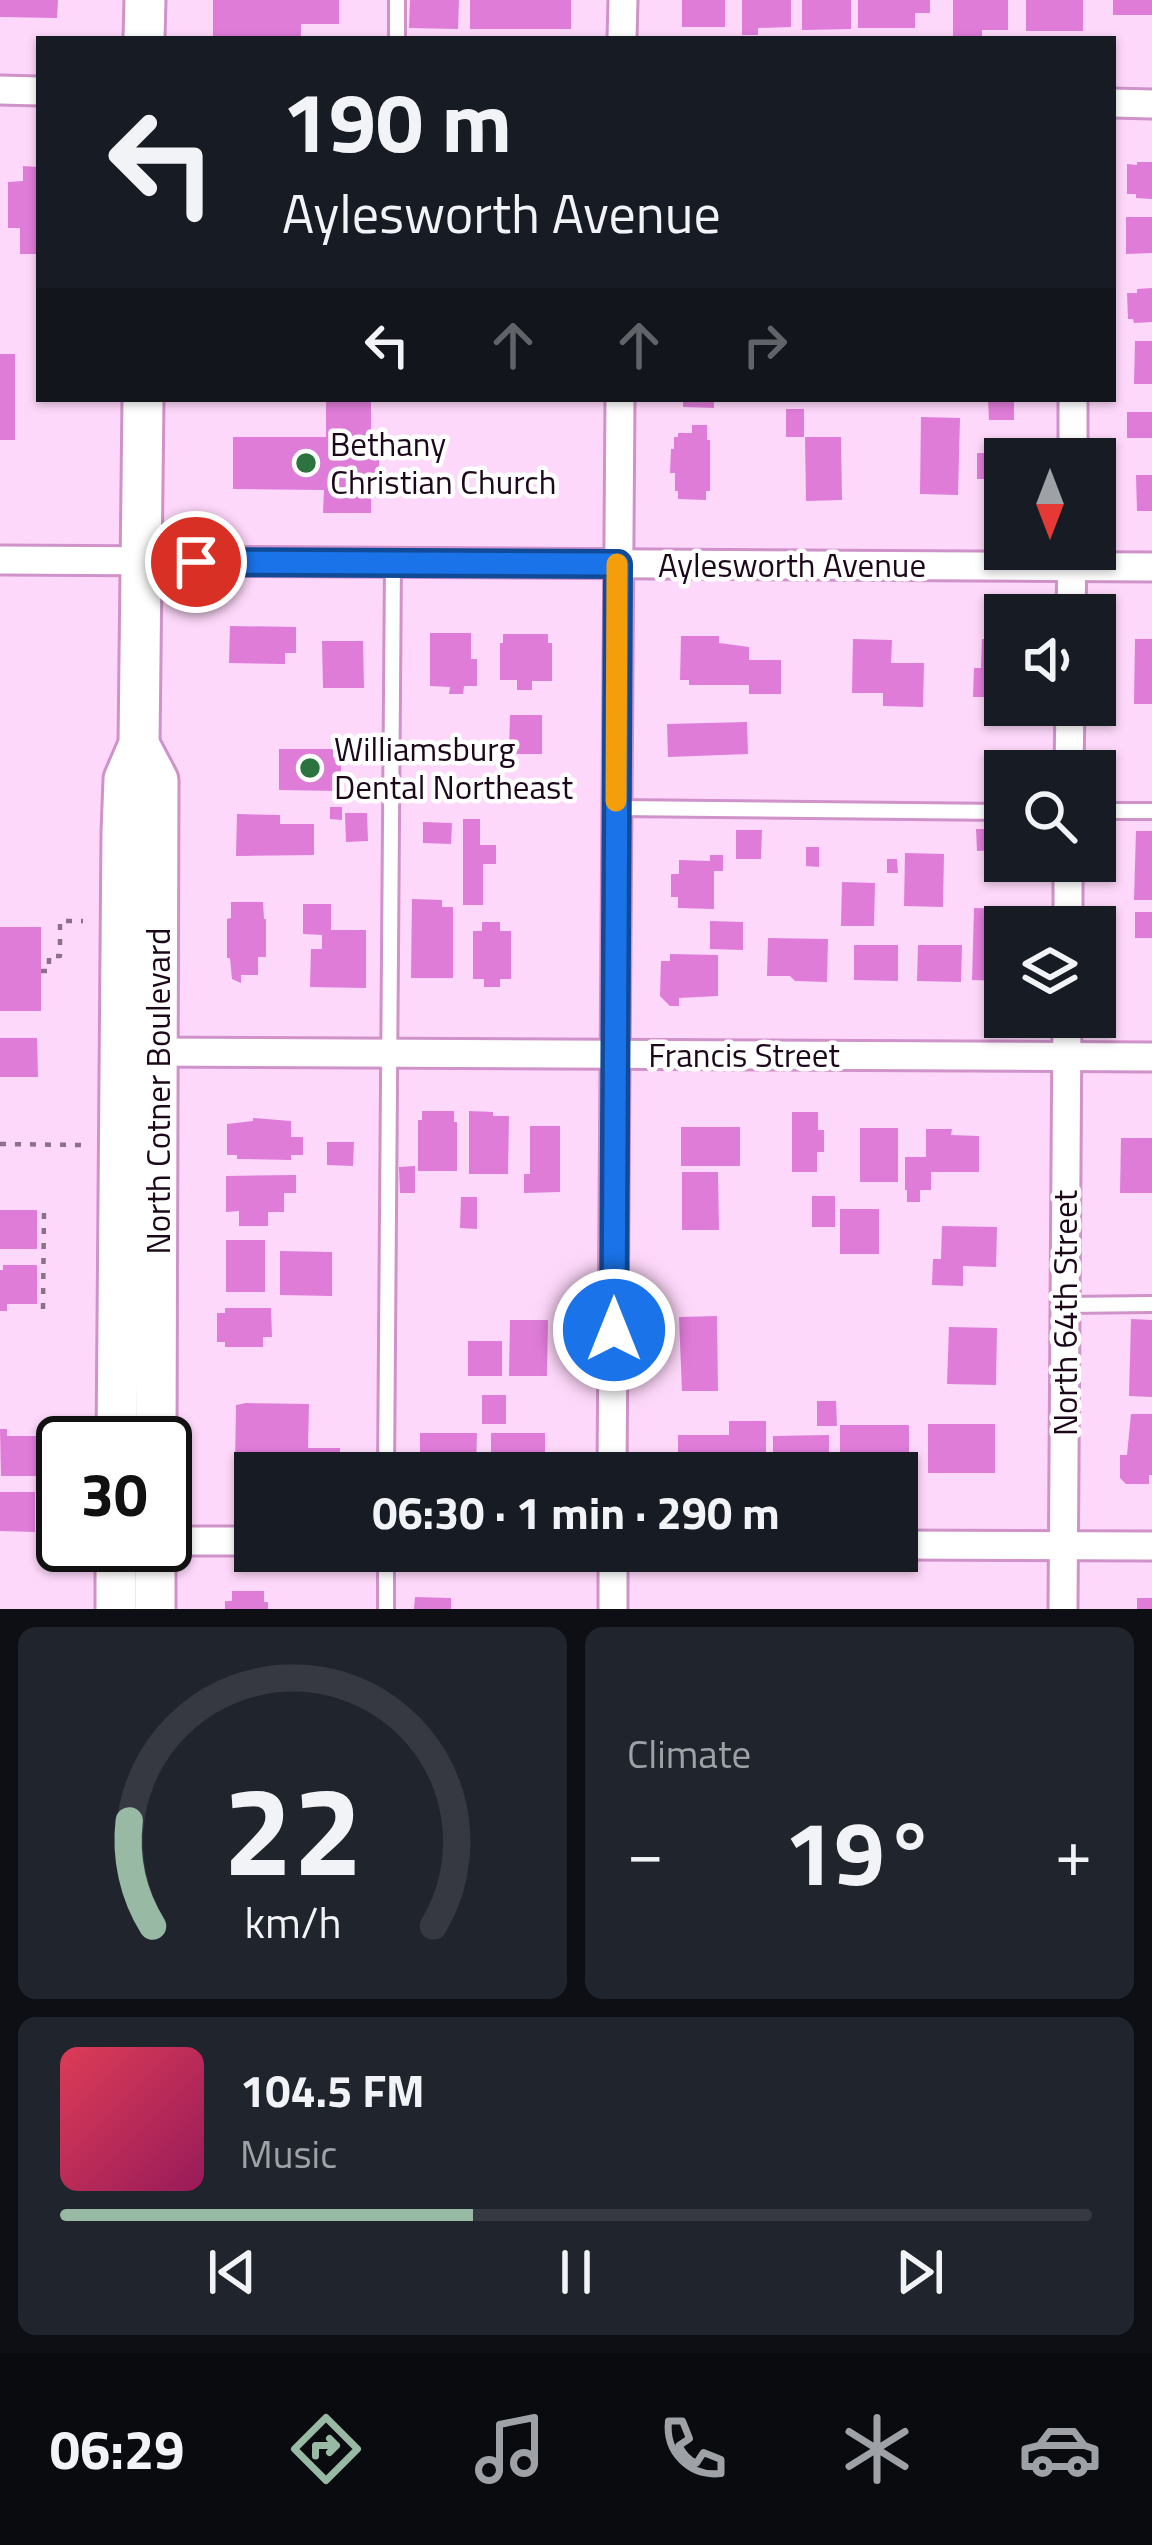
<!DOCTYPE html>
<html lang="en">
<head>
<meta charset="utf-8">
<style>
  :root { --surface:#171b24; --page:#20242c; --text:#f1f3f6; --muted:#9ea1a6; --line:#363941; --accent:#98b9a4 }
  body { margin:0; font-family:"Titillium Web",sans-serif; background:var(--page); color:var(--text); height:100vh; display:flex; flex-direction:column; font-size:45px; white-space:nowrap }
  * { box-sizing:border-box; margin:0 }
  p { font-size:39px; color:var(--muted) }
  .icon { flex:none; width:66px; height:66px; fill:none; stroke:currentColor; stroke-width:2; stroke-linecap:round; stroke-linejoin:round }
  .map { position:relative; height:1609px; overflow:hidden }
  .drawer { display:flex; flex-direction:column; gap:18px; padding:18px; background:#0d0f14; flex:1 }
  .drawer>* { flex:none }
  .banner { position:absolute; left:36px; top:36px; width:1080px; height:366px; border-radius:0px; box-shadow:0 3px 9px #0004; background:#171b24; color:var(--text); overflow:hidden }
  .needle { width:78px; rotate:180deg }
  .controls { position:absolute; left:984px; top:438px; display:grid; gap:24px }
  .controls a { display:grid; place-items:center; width:132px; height:132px; border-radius:0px; background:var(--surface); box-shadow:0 3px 9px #0004; font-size:60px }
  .speed { position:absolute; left:36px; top:1416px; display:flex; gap:24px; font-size:60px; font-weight:700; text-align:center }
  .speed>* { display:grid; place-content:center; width:156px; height:156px; border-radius:50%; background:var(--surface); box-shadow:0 3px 9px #0004; line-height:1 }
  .speed .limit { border:6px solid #111; border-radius:18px; background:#fff; color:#111 }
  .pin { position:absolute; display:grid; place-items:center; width:102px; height:102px; color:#fff; margin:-51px; border:6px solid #fff; border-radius:50%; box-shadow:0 3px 12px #0007 }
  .me { position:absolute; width:132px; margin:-66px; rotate:0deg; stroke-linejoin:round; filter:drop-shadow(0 0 9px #0008) }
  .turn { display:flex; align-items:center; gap:42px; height:252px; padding:0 48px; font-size:54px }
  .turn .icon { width:156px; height:156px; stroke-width:2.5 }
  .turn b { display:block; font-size:84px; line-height:102px }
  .lanes { display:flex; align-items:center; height:114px; padding:0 48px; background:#0003; justify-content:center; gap:60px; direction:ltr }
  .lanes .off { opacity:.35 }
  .big { font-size:90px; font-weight:700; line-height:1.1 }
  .drawer .card { flex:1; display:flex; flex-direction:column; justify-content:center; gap:18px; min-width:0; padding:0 42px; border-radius:18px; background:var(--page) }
  .drawer .dial { align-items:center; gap:0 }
  .dial svg { height:312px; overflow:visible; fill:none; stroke:var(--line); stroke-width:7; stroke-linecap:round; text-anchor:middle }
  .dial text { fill:var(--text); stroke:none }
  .song { display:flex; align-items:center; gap:36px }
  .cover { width:144px; height:144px; border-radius:18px; background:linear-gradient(135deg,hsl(350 70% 55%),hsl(330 70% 35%)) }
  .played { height:12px; border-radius:6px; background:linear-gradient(90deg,var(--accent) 40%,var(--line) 40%) }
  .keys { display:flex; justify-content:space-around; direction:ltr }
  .heat { display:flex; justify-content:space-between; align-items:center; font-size:66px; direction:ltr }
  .drawer .tiles { flex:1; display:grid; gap:18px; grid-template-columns:1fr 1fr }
  .card:last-child { grid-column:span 2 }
  .trip { position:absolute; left:234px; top:1452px; width:684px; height:120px; border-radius:0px; background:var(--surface); box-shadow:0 3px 9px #0004; font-weight:700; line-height:120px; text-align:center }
  .dock { display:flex; height:192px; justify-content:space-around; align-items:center; background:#090b0e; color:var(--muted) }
  .dock .icon { width:84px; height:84px }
  .dock .active { color:var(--accent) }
  .dock b { font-size:54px; color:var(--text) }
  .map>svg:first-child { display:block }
</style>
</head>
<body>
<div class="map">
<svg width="1152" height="1609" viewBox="0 0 1152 1609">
  <rect width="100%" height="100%" fill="#fed8fa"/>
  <g fill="#df7cd8">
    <polygon points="0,0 58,0 57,18 0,17"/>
    <polygon points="213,0 339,0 339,24 301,24 301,39 213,39"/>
    <polygon points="410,0 459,0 458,29 409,28"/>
    <rect x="470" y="0" width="101" height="29"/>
    <rect x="682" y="0" width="43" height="27"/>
    <polygon points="742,0 791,0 791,27 758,28 758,35 742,35"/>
    <polygon points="802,0 851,0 851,29 802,30"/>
    <polygon points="858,0 930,0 930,13 915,13 915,28 858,28"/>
    <polygon points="953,0 1008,0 1008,30 982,30 982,38 953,38"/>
    <rect x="1026" y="0" width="57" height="31"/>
    <rect x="1113" y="0" width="39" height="15"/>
    <polygon points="1137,162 1152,162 1152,199 1136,198 1136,194 1127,194 1127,164 1137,165"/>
    <polygon points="23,166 39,167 39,254 20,254 20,228 8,228 8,182 23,181"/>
    <polygon points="1126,217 1152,217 1152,253 1126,254"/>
    <polygon points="1152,288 1152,322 1134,323 1133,319 1128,319 1127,293 1137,293 1137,289"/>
    <polygon points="1135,341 1152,341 1152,384 1134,384"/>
    <rect x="0" y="354" width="15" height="86"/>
    <polygon points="326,399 371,399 371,435 379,435 379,490 371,490 371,513 323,513 324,490 233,489 233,437 326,437"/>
    <polygon points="683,399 714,399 714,408 683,407"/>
    <polygon points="988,399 1014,399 1014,420 989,420"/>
    <rect x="786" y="409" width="18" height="28"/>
    <rect x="1127" y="412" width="25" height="26"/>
    <polygon points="921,417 960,418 958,495 920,494"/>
    <polygon points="692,425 707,425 707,440 710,440 710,491 706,491 706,500 678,499 678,491 675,491 675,473 670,473 671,449 674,449 674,437 678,437 678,433 692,433"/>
    <polygon points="805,437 841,437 842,500 806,501"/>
    <polygon points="986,440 1013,441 1012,459 1005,459 1005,497 985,496 985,479 977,479 977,453 985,453"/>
    <polygon points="1136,475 1152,475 1152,511 1137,511"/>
    <polygon points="230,626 296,627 296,653 285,653 285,664 229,663"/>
    <polygon points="430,633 471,633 471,659 477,659 477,686 464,686 463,694 449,694 450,687 430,686"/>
    <polygon points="503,634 548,634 548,643 552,643 552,681 532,681 532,690 517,690 517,680 500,680 500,643 503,643"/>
    <polygon points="681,636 719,636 719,643 749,647 749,660 781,660 781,694 749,694 749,685 689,685 689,680 680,680"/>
    <polygon points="853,639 892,640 891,663 924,663 923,707 883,706 883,693 852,693"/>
    <polygon points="982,639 1005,640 1005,690 990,690 990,697 973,697 974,668 981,668"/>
    <polygon points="1135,639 1152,639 1152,704 1134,704"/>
    <polygon points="322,641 363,641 364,688 323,688"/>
    <polygon points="510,715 542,715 542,754 509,754"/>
    <polygon points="747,722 748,754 668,757 667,724"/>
    <polygon points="279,749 333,749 333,757 342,757 339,791 279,790"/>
    <polygon points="330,807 342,807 342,820 330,819"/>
    <polygon points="345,813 367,813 368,841 346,842"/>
    <polygon points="237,814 280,815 280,824 314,824 314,855 236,856"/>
    <polygon points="463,819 480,819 480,845 496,845 496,864 483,864 483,905 463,905"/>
    <polygon points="423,822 452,823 451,844 423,843"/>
    <polygon points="976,829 997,829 997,850 977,851"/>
    <polygon points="736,830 762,830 761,859 736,859"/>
    <polygon points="1136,831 1152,831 1152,900 1134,900"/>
    <polygon points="806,847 819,847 819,867 806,866"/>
    <polygon points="905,853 944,854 943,907 904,906"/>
    <polygon points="710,855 723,855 723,871 714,871 714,909 678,908 678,897 671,897 671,874 679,874 679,860 710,861"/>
    <polygon points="887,859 897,859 898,873 887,873"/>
    <polygon points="842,882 875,883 874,926 841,926"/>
    <polygon points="412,899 442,900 442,907 453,907 453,978 411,978"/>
    <polygon points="231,902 263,902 264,919 266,919 266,957 258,957 258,975 241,975 241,983 232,979 230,958 227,958 227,919 231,918"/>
    <polygon points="303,904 331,904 331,930 366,930 366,988 310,987 311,949 322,949 322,935 303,934"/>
    <polygon points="974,908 1008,909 1008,927 1005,927 1005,981 972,980"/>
    <rect x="1135" y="912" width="17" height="26"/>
    <polygon points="710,921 743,922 743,950 710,949"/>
    <polygon points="482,922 500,922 500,931 511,931 511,979 500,979 500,987 484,987 484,979 473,979 473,931 482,931"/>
    <rect x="0" y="927" width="41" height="84"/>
    <polygon points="768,938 828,939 827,982 795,981 790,976 767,976"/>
    <polygon points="854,945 898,945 898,981 854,980"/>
    <polygon points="918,945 962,945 961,982 917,981"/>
    <polygon points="670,954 718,955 718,996 679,998 679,1006 670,1006 660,996 661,961 670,961"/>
    <polygon points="0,1038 37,1038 38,1077 0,1077"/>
    <polygon points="422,1111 454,1111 454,1122 457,1122 457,1171 418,1171 418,1120 422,1120"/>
    <polygon points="469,1111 493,1112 493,1116 509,1116 508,1174 469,1174"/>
    <polygon points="792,1112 818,1112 818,1130 824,1130 824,1152 817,1152 817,1172 792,1172"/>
    <polygon points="253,1118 291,1121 291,1137 303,1137 303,1155 291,1155 291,1160 237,1159 237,1155 227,1155 227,1124 253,1121"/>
    <polygon points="530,1126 560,1126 560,1192 524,1193 524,1174 530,1174"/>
    <rect x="681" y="1127" width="59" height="39"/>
    <rect x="860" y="1128" width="38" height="54"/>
    <polygon points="926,1129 952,1129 951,1135 979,1136 979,1172 931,1172 931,1190 920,1190 920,1202 907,1202 907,1190 905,1190 905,1157 926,1157"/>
    <polygon points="1121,1138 1152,1138 1152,1193 1120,1193"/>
    <polygon points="327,1142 354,1142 353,1166 327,1165"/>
    <polygon points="415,1166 415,1193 400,1193 399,1167"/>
    <polygon points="682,1172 718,1172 719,1230 682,1230"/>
    <polygon points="296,1175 296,1193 284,1193 284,1212 268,1212 268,1226 239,1226 239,1211 226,1212 226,1176"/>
    <rect x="812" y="1196" width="23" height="31"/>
    <polygon points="461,1197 477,1197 477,1229 460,1228"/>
    <rect x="840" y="1209" width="39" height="45"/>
    <rect x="0" y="1210" width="37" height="39"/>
    <polygon points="942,1226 997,1227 996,1267 963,1266 963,1286 932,1285 933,1259 941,1259"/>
    <rect x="226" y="1240" width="39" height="52"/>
    <polygon points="280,1251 332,1252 332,1296 280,1295"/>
    <polygon points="3,1265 37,1265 37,1304 7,1304 7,1311 0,1311 0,1270 3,1270"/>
    <polygon points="225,1308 271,1308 272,1337 263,1337 263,1347 225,1347 225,1342 217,1342 217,1313 225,1313"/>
    <polygon points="717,1316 718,1391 682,1391 679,1317"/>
    <polygon points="1131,1319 1152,1320 1152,1397 1129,1396"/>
    <polygon points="510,1320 548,1320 547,1376 509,1376"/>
    <polygon points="949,1327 997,1328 996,1385 947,1384"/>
    <rect x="468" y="1341" width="34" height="35"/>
    <rect x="482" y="1395" width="24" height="29"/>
    <polygon points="817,1401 836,1401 837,1426 817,1426"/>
    <polygon points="246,1403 309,1404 308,1448 340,1448 340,1473 310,1473 310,1454 265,1453 265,1467 235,1467 236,1405"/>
    <polygon points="1131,1414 1152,1414 1152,1475 1149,1475 1149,1484 1126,1484 1120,1478 1120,1455 1127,1455"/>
    <polygon points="729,1421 766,1421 766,1470 678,1473 678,1435 729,1435"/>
    <rect x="928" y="1424" width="67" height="49"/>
    <polygon points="840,1425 909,1425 909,1475 840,1473"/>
    <polygon points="0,1429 7,1429 7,1436 36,1436 36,1476 1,1476"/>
    <polygon points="420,1433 477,1433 476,1471 420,1472"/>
    <rect x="491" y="1433" width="54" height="38"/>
    <polygon points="829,1435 829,1473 773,1473 773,1436"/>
    <polygon points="0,1492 35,1492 35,1532 0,1531"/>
    <polygon points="232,1591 264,1591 264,1602 268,1602 268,1609 225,1609 225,1601 232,1601"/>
    <polygon points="415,1597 451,1598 451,1609 414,1609"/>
    <rect x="1137" y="1598" width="15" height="11"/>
  </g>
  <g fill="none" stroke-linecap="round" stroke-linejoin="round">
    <defs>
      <g id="service">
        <polyline points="397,39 397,0"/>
        <polyline points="616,808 1005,812"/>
        <polyline points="1095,811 1152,811"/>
        <polyline points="1066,1305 1152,1304"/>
        <polyline points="386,1473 393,562"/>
        <polyline points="386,1609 386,1551"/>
      </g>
      <g id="minor">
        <polyline points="622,39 623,0"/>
        <polyline points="0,90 39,91"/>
        <polyline points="1113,103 1152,104"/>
        <polyline points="1073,459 1073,399"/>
        <polyline points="0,560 1152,567"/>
        <polyline points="1071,615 1072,553"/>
        <polyline points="1069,771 1070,705"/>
        <polyline points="1068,927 1068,861"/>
        <polyline points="142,1052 1152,1057"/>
        <polyline points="612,1473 620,399"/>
        <polyline points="165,1541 255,1541"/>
        <polyline points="897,1545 1152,1546"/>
        <polyline points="613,1551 613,1609"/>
        <polyline points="1063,1609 1067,1017"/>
      </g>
      <g id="secondary">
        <polyline points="144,39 145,0"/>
        <polyline points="139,744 158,780 156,1443"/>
        <polyline points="117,1443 122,832 124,779 139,744 143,399"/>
        <polyline points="116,1545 116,1609"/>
        <polyline points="155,1609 155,1545"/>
      </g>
    </defs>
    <use href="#service" stroke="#cf92c9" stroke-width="20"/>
    <use href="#minor" stroke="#cf92c9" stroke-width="33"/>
    <use href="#secondary" stroke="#cf92c9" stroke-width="45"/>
    <g stroke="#8c6f89" stroke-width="4.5" stroke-dasharray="6 9" stroke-linecap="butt">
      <polyline points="41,971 49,971 49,956 60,956 60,921 83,921"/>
      <polyline points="0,1144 81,1145"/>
      <polyline points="43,1309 44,1209"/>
    </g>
    <use href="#service" stroke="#fff" stroke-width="14"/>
    <use href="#minor" stroke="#fff" stroke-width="27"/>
    <use href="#secondary" stroke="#fff" stroke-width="39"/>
  </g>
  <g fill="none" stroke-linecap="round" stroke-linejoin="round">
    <defs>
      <polyline id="route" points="196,562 618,564 614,1330"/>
    </defs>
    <use href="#route" stroke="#114b97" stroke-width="30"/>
    <use href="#route" stroke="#1a73e8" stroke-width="21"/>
    <polyline stroke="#f59e0b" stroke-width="21" points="616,801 617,564"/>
  </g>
  <g fill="#2c733f" stroke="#fff" stroke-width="4.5">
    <circle cx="306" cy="463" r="12"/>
    <circle cx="310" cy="768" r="12"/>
  </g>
  <g text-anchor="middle" stroke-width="9" stroke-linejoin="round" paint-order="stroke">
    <g font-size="33" fill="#1c071b" stroke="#fff" text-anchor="start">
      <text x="330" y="456">Bethany<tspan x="330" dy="38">Christian Church</tspan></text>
      <text x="334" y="761">Williamsburg<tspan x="334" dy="38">Dental Northeast</tspan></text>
    </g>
    <g font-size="33" fill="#1c071b" stroke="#fff">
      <text x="792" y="577">Aylesworth Avenue</text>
      <text x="744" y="1067">Francis Street</text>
      <text transform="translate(158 1091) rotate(-90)" y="12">North Cotner Boulevard</text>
      <text transform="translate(1065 1313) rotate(-90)" y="12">North 64th Street</text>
    </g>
  </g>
</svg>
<div class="controls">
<a><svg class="needle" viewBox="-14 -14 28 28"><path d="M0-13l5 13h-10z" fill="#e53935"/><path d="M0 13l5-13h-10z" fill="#9ea1a6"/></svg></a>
<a><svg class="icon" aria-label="sound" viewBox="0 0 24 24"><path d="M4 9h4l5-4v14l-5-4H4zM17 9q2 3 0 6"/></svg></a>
<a><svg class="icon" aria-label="search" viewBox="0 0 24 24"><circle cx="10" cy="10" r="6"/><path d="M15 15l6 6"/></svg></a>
<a><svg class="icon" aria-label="layers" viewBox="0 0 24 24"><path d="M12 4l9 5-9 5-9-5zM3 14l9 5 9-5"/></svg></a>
</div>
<div class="speed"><div class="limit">30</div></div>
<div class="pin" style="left:196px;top:562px;background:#d93025"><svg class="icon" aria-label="arrive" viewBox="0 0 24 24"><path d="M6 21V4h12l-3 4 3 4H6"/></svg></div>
<svg class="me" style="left:614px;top:1330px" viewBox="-20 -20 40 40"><circle r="17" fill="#1a73e8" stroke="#fff" stroke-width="3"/><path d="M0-11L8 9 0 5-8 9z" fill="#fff"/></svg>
<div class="trip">06:30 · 1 min · 290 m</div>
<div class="banner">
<div class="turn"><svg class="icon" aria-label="left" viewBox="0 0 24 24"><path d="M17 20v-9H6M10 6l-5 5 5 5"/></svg><div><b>190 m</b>Aylesworth Avenue</div></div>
<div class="lanes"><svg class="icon" aria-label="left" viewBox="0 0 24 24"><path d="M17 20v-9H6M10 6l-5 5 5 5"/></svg><svg class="icon off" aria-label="ahead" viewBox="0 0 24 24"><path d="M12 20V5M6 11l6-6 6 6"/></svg><svg class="icon off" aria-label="ahead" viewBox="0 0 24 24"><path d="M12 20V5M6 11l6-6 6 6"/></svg><svg class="icon off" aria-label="right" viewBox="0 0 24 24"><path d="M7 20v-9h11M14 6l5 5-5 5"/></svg></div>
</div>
</div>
<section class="drawer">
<div class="tiles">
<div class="card dial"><svg viewBox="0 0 100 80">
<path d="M14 69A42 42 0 1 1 86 69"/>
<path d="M14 69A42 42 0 0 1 8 42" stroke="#98b9a4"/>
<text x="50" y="56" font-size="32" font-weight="700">22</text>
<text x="50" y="72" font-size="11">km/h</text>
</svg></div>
<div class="card"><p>Climate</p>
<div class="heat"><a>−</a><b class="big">19°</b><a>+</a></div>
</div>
<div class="card">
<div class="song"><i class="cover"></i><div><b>104.5 FM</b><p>Music</p></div></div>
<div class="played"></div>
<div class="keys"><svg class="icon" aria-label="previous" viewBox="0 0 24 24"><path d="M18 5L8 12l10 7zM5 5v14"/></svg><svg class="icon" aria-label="pause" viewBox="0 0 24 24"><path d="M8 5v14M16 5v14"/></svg><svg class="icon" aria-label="next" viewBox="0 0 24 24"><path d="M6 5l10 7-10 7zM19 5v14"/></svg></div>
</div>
</div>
</section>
<nav class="dock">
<b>06:29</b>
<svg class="icon active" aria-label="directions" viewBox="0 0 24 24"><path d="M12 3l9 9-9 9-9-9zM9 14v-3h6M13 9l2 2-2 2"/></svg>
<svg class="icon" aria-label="music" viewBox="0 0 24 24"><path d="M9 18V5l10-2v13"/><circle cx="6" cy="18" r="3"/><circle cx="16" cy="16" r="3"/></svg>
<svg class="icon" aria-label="phone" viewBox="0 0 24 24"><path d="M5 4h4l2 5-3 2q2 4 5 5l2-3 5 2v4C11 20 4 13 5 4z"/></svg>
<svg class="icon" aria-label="climate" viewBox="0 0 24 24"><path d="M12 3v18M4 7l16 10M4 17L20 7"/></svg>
<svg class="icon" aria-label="car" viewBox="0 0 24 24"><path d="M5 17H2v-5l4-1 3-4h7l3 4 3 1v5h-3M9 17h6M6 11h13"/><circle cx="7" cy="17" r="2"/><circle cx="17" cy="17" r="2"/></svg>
</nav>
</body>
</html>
